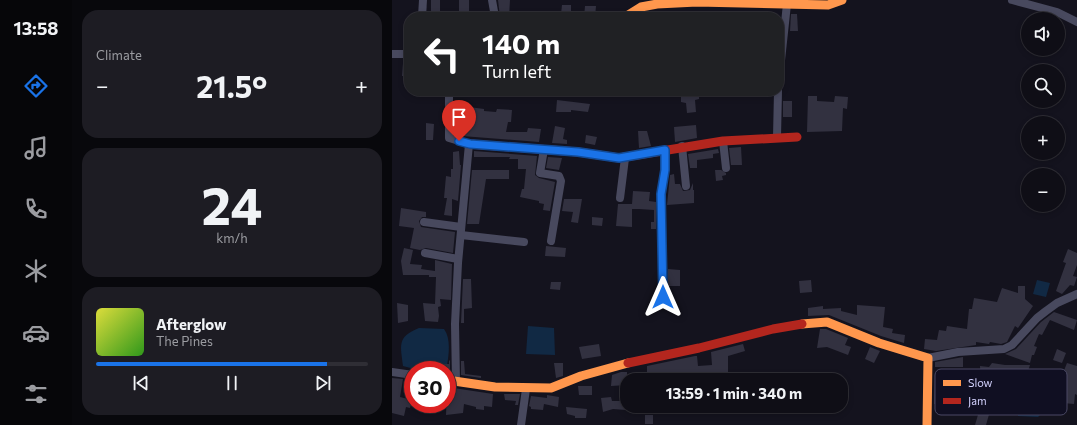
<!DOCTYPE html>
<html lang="en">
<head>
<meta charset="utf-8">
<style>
  :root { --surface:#0f0e16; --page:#1d1c23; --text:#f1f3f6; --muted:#9b9ca1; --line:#2f2e35; --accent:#1a73e8 }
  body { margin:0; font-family:Commissioner,sans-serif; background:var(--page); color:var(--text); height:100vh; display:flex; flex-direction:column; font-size:15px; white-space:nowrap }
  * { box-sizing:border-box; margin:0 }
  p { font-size:13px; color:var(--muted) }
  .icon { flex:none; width:22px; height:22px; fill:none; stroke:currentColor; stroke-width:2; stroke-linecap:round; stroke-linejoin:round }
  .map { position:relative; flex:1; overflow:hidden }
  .sheet { display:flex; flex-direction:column; gap:10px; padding:10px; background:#08080c; width:320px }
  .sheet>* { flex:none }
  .top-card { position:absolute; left:12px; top:12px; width:380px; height:84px; border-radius:16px; box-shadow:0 2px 6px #0003,0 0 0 1px var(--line); background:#202124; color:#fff; overflow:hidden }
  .controls { position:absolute; left:629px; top:12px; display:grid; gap:8px }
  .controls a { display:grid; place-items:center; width:44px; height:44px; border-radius:50%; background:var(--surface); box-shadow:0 2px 6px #0003,0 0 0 1px var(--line); font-size:20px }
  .speed { position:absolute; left:12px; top:361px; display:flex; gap:8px; font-size:20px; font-weight:700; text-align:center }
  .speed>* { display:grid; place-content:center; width:52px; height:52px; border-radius:50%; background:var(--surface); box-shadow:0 2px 6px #0003,0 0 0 1px var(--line); line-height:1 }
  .speed .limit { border:6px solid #d22; background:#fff; color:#111 }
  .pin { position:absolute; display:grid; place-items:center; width:34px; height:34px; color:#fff; margin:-41px -17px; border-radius:50% 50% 50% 0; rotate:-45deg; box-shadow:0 0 4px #0007 }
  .pin .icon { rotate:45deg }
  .me { position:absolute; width:44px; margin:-22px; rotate:0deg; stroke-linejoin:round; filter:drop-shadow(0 0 3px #0008) }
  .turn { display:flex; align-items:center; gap:14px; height:84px; padding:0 12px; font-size:18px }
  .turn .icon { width:52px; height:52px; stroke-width:2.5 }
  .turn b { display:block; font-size:28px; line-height:34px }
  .big { font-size:30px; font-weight:700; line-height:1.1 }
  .sheet .tile { flex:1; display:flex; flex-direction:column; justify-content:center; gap:6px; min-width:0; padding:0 14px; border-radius:16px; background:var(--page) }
  .sheet .dial { align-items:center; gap:0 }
  .dial b { font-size:52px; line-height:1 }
  .song { display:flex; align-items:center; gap:12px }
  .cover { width:48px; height:48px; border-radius:6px; background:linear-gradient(135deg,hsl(60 70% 55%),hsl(110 70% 35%)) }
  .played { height:4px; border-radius:2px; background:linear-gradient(90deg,var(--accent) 85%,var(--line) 85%) }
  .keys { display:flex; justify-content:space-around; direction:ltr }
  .heat { display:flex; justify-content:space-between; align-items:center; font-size:22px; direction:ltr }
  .trip { position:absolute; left:228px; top:373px; width:228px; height:40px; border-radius:16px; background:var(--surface); box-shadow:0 2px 6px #0003,0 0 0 1px var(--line); font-weight:700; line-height:40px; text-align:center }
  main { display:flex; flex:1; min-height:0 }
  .tabs { display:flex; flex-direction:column; width:72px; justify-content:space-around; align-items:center; background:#060609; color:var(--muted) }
  .tabs .icon { width:28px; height:28px }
  .tabs .selected { color:var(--accent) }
  .tabs b { font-size:18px; color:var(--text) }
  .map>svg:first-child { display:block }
</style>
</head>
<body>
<main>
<nav class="tabs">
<b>13:58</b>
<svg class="icon selected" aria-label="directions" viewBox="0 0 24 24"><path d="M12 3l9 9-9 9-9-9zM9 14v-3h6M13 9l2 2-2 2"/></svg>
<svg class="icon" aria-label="music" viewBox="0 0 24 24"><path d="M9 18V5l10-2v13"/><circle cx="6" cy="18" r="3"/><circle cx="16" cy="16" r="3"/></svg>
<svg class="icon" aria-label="phone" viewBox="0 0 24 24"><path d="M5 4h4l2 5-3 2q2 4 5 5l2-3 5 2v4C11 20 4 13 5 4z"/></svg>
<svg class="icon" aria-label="climate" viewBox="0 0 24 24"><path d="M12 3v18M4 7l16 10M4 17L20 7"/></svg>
<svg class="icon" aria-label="car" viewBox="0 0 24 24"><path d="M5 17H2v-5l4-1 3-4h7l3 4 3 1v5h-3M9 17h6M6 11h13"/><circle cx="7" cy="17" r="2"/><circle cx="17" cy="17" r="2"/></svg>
<svg class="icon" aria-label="filters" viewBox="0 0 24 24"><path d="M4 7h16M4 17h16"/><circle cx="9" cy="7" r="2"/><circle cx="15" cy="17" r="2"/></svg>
</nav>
<section class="sheet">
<div class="tile"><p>Climate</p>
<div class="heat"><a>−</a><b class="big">21.5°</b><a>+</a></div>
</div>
<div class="tile dial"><b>24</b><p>km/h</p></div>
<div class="tile">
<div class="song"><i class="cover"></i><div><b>Afterglow</b><p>The Pines</p></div></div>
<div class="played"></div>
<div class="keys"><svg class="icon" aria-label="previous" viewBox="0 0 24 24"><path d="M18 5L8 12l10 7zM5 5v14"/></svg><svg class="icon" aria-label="pause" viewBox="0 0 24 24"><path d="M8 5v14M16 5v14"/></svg><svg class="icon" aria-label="next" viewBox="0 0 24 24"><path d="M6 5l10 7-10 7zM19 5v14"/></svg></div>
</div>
</section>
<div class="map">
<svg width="685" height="425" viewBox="0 0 685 425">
  <rect width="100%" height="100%" fill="#14131e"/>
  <g fill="#112944">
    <polygon points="645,280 658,283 654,297 641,294"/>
    <polygon points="136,326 162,328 163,355 134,354"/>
    <path d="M27 328 52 329C59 338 57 355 55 365 41 374 27 370 11 366 9 346 4 337 27 328Z"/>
    <path d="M636 383C647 386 656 396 661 406L657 413H650L646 417 626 416V395Z"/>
  </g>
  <g fill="#323140">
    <rect x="39" y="0" width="9" height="17"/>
    <rect x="67" y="0" width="10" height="16"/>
    <polygon points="106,0 118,0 117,17 108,17"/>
    <polygon points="170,5 179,5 179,15 169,14"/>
    <polygon points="193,6 204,6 203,17 192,17"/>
    <polygon points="399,14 405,14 406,31 398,31"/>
    <polygon points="11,63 17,63 17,76 10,76"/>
    <polygon points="289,91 307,91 307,99 303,100 304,112 295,113 294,103 289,102"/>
    <polygon points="416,96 425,96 425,101 442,102 443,96 456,97 455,109 451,108 450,131 415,132"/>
    <polygon points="165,100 198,104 196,112 179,110 179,112 164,112"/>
    <rect x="391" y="101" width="9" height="16"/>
    <polygon points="62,105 92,109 92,111 104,112 105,109 120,110 119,122 116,122 114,132 135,132 136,128 149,129 147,142 70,136 70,122 62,122"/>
    <polygon points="34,123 42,124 41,140 34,140"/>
    <polygon points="304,125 305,138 283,142 282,127"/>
    <polygon points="163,126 173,128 171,139 175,140 175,144 160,143"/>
    <polygon points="246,131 255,131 259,146 247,148"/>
    <polygon points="194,135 205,137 203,145 193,143"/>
    <polygon points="349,147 350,165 339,165 337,148"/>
    <polygon points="326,149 327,153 321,154 321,158 305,160 305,168 298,168 296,154"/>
    <polygon points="67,151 68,165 69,165 66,201 60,199 60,216 52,215 55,198 52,198 54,176 59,177 59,169 61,169 61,152"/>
    <polygon points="82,151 145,156 143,175 147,178 163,182 158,211 151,210 152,204 147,203 147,201 128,197 130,189 132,189 134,169 126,169 126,159 117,159 118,157 82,157"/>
    <polygon points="156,157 170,158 167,170 154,168"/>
    <polygon points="80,170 117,170 117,179 94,179 87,224 75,224"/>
    <polygon points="323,170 329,170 334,173 334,175 330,176 331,180 324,181"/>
    <polygon points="282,174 283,184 288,184 291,191 298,190 301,183 301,190 302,190 302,203 275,205 278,175"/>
    <polygon points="241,191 258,192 257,201 264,202 264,229 259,229 259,222 262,222 262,210 247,209 240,209 240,227 224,226 226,204 240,204"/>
    <polygon points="172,199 190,199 186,223 179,222 181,212 170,211"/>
    <polygon points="9,208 34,212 34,217 30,217 27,221 29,227 63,232 61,253 34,248 28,250 18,248 22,228 7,226"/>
    <polygon points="200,217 211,218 210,226 200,225"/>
    <polygon points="154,246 174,248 173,257 153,256"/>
    <polygon points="12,248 21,250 18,264 30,265 29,269 43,271 43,260 60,264 59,300 48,299 49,306 46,307 47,316 46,322 33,321 31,303 43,304 44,277 37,277 37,275 11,275 9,261"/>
    <polygon points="676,249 685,253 685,265 681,276 685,277 682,286 678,285 670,294 664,291 674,263 671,262"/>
    <polygon points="276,269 288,270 288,286 276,286"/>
    <polygon points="71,279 79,279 80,308 72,309 72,323 69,323"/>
    <polygon points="419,280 420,292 408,293 407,281"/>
    <polygon points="159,282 169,282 168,290 158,289"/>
    <polygon points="626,286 633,286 633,299 641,306 626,328 623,326 615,342 609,344 598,342 597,344 584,342 584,345 544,351 532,349 533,339 545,340 547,330 554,331 555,326 575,329 577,309 580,309 582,298 605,302 610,288 626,293"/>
    <polygon points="5,303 16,305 16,321 6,323"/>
    <polygon points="465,305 493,307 491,327 501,329 500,333 513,335 512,343 489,336 437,315 416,316 416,308 431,306 431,309 449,308 449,311 465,315"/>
    <polygon points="662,312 685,320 682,330 658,320 650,335 647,334 642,346 645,347 642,355 640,355 638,363 613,354 624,349 649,322"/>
    <polygon points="428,329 434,329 456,338 453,345 459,347 456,355 435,347 425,348"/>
    <polygon points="207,344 209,356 190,359 187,347"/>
    <polygon points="351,344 353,351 336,356 336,373 333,373 333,380 307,380 307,374 294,374 294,372 280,374 280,380 247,380 246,374 255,374 255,366 303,356 305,356 306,366 320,365 319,352"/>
    <polygon points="478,347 488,351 482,363 473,359"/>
    <polygon points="665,349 674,353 670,363 661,360"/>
    <polygon points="571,357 571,367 543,367 543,362"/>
    <polygon points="57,360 58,361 58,373 55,373 55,370 46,370 47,364 57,364"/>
    <polygon points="69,361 72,361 73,374 89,376 89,378 69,375"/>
    <polygon points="162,363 171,363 171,376 164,378"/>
    <polygon points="600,363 613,365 638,365 636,371 631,370 623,392 605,388 606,378 595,377 595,386 589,386 588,366 597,367"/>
    <polygon points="675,363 685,366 685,395 683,394 682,404 671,403 673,387 671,386 673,374 671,373"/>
    <polygon points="229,372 235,372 235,385 219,386 220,375"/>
    <polygon points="543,374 569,377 566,396 563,396 563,403 555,402 554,413 544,412 545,404 542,404"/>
    <polygon points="0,378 11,379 8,397 20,400 18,408 14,407 12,416 0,413"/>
    <polygon points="186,386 200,386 200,395 187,395"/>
    <polygon points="55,387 101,394 100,407 92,406 92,410 84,409 84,407 72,404 71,413 54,415"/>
    <polygon points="112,394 128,394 126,405 123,405 124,401 113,400"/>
    <polygon points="155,395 167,397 166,407 152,404 151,410 139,409 139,407 137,406 139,396 155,398"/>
    <polygon points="219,397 220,401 234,401 234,410 221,409 211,412 209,398"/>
    <polygon points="174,407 195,409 194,418 183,418 183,416 175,414"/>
    <polygon points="588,408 598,411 594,425 583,425"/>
    <rect x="253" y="415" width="8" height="9"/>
  </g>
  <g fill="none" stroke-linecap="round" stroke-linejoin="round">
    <g stroke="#48495e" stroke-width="8">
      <polyline points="100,0 103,17"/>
      <polyline points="620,0 665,12 685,22"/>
      <polyline points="30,17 31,0"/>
      <polyline points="0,54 17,54"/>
      <polyline points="387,79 395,4"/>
      <polyline points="57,91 57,138 77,144 66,263 63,324 64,382"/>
      <polyline points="385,137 386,91"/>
      <polyline points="331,141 334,168"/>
      <polyline points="290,146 294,186"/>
      <polyline points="152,149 148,173 167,176 169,181 159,241"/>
      <polyline points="228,198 233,158"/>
      <polyline points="32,222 69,227"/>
      <polyline points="69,235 132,242"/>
      <polyline points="33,253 66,259"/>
      <polyline points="271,297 269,194 273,170 273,150"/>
      <polyline points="536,358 566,352 612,349 620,345 645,318 654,311 665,303 685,294"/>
      <polyline points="0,372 21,375"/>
      <polyline points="129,425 134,389"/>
    </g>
    <g stroke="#ff974d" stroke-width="9">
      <polyline points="233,17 249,7 265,4 305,2 436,5 450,0"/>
      <polyline points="410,324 435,322 487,343 536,358 535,425"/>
      <polyline points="55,380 103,387 159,388 189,376 236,363"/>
    </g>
    <g stroke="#b3261e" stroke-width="9">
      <polyline points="77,144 186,152 227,158 331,141 405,137"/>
      <polyline points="236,363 307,348 381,329 410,324"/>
    </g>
  </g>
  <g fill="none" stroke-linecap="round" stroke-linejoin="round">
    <defs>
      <polyline id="route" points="67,141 78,144 186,152 227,158 273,150 273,170 269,194 271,297"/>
    </defs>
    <use href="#route" stroke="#114b97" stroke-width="10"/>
    <use href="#route" stroke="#1a73e8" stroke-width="7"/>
  </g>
  <rect x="543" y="369" width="132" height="46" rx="6" fill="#100f22" stroke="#4a4964" stroke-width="1"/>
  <rect x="551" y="380" width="18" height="6" fill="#ff974d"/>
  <rect x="551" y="398" width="18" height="6" fill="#b3261e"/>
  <g font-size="11" fill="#d2d1fd">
    <text x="576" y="387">Slow</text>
    <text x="576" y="405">Jam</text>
  </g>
</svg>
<div class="controls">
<a><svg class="icon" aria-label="sound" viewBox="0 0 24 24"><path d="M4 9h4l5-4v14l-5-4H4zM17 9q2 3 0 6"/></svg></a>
<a><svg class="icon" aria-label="search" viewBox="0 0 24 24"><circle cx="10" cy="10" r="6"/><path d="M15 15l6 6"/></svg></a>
<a>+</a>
<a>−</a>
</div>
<div class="speed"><div class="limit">30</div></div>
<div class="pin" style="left:67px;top:141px;background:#d93025"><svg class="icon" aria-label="arrive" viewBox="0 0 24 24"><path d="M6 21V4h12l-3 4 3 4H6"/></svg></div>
<svg class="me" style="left:271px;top:297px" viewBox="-20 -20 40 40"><path d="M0-17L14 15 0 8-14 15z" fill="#1a73e8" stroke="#fff" stroke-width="4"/></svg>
<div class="trip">13:59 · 1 min · 340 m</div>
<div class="top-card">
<div class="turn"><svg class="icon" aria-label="left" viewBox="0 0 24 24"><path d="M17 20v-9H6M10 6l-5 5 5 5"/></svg><div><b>140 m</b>Turn left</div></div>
</div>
</div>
</main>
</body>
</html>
